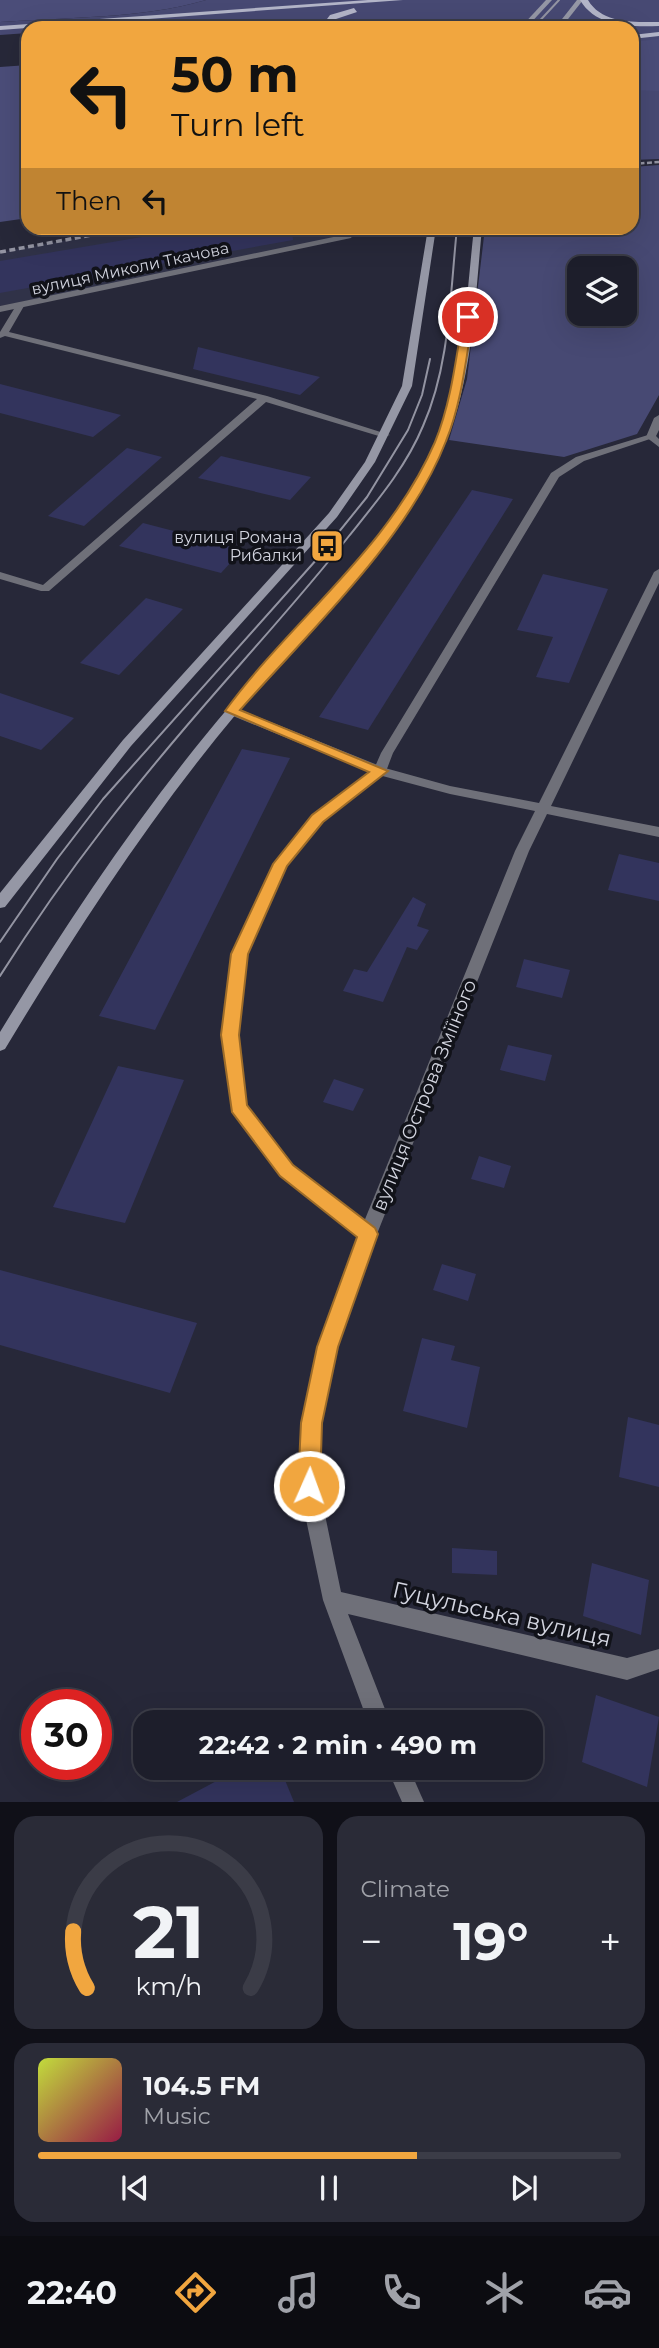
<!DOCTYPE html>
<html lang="en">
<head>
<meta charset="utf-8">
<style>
  :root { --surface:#1d1e2b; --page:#2a2b37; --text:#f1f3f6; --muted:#a0a2a9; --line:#3b3c47; --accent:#f1a63f }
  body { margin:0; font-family:Montserrat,sans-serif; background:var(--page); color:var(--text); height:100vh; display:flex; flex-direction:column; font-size:26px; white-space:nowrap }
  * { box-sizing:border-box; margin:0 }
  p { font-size:23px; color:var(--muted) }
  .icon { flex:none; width:38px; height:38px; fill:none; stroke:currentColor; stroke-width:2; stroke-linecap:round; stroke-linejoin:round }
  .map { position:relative; height:1802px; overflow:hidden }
  .side { display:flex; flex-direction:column; gap:14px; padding:14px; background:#101018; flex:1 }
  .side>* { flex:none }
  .top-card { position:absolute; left:21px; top:21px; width:618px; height:214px; border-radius:21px; box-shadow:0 7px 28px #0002,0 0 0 2px var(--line); background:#f1a63f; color:#111; overflow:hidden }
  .controls { position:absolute; left:567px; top:256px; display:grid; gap:14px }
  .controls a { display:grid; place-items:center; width:70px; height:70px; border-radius:14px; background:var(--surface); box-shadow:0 7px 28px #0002,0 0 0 2px var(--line); font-size:35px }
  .speed { position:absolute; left:21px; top:1689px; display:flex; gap:14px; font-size:35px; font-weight:700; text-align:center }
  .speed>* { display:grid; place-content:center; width:91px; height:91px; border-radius:50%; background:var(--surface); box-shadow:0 7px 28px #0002,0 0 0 2px var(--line); line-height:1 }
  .speed .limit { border:10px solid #d22; background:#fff; color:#111 }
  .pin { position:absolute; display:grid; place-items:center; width:60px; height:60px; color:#fff; margin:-30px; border:4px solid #fff; border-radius:50%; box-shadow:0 2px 7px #0007 }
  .me { position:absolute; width:77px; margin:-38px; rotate:2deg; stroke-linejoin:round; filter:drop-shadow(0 0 5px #0008) }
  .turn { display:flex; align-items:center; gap:24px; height:147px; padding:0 35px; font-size:32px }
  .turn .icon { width:91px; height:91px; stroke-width:2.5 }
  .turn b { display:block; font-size:49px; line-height:60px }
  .then { display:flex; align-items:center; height:66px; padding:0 35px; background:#0003; gap:14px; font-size:26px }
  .big { font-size:52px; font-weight:700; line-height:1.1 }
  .side .card { flex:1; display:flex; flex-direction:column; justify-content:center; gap:10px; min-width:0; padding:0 24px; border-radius:21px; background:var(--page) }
  .side .dial { align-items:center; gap:0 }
  .dial svg { height:182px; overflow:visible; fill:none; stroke:var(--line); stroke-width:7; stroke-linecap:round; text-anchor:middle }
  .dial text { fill:var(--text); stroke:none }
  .song { display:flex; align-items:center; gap:21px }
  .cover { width:84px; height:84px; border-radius:10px; background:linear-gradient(135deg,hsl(70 70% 55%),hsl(340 70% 35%)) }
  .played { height:7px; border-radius:4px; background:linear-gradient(90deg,var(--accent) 65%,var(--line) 65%) }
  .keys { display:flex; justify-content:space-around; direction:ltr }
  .heat { display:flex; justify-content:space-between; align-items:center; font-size:38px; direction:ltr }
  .side .tiles { flex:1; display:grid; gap:14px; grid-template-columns:1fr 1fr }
  .card:last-child { grid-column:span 2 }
  .trip { position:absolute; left:133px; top:1710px; width:410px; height:70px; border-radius:21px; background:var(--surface); box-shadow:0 7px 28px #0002,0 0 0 2px var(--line); font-weight:700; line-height:70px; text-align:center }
  .tab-bar { display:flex; height:112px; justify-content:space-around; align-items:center; background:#0c0c11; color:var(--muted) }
  .tab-bar .icon { width:49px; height:49px }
  .tab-bar .current { color:var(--accent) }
  .tab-bar b { font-size:32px; color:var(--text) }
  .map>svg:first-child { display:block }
</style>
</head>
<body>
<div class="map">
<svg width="659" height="1802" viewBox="0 0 659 1802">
  <rect width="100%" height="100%" fill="#272839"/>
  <polygon fill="#303248" points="135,228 378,228 379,229 350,238 0,306 0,252"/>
  <g fill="#474973" fill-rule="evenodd">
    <path d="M206 0H659V159L632 160V28H28V33L0 35V22C68 17 141 19 206 0Z"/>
    <path d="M659 165V395L637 434 564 457 449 440 467 379 485 228H632V167ZM579 268H625V313H579Z"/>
  </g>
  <g fill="#4b4d79">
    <path d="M0 0H206C141 19 67 17 0 22Z"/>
    <polygon points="659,39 659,91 632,90 632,42"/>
    <polygon points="28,65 28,218 0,222 0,67"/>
  </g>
  <g fill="#33345d">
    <polygon points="195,228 292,228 293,240 0,293 0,261"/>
    <polygon points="198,347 320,377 300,395 193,369"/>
    <polygon points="0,384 121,415 93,437 0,413"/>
    <polygon points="127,448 162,457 84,526 48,516"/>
    <polygon points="221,456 311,477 290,500 198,478"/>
    <polygon points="472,490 513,499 368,730 319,717"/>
    <polygon points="143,523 243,549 221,573 119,546"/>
    <polygon points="543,574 608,589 569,683 536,677 553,637 517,630"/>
    <polygon points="146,598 183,609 119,675 80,663"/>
    <polygon points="0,693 74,718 41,750 0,736"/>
    <polygon points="242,749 290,758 155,1030 99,1016"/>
    <polygon points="619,854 659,863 659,901 608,890"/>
    <polygon points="413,897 426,904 417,926 429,930 417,950 407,947 383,1002 343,991 354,969 367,972"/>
    <polygon points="524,959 570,970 562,998 516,987"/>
    <polygon points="508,1045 552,1055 545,1081 500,1070"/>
    <polygon points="118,1066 184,1080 125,1223 53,1207"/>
    <polygon points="334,1079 364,1089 353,1111 323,1102"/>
    <polygon points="479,1156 511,1166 504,1188 471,1179"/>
    <polygon points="442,1264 476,1274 468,1301 433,1290"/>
    <polygon points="0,1270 197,1323 170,1393 0,1345"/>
    <polygon points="422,1338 455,1346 451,1360 480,1367 467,1428 403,1411"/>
    <polygon points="628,1417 659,1425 659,1487 619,1477"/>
    <polygon points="452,1548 497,1551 497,1575 452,1573"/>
    <polygon points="592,1563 649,1580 641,1635 583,1616"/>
    <polygon points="596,1695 659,1717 647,1787 582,1762"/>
    <polygon points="241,1768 280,1768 294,1802 177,1802"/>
  </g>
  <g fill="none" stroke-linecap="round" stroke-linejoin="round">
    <g fill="#6f7079" fill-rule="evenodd">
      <polygon points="17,304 24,306 9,332 267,396 390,435 382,437 266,402 49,591 41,591 0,579 0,572 43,585 257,399 5,336 0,338 0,332"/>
      <polygon points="648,435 656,437 584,461 559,477 393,753 385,774 322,821 286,866 247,954 238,1035 246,1105 293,1166 374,1229 377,1234 374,1239 368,1241 362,1239 281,1176 232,1112 222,1035 233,954 273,864 312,815 374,769 381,753 551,473 576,457"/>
    </g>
    <g fill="#6f7079" fill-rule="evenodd">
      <polygon points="348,234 352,236 351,238 0,312 0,306"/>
      <polygon points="659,415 659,430 656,436 659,439 659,447 646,437 654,418"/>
      <polygon points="659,569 659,583 551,806 659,827 659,837 547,814 529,851 377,1234 336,1347 321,1423 319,1486 341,1592 627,1658 659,1649 659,1669 627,1680 348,1614 390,1722 368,1722 323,1600 299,1486 303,1423 318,1347 359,1234 515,851 535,811 450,794 375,774 228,714 226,711 232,707 236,708 385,768 450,786 539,803 654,572"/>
      <polygon points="387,1768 409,1768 424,1802 402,1802"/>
    </g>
    <g fill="#9597a5" fill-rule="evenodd">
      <polygon points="546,0 552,0 526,28 520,28"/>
      <polygon points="577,0 583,0 561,28 555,28"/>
      <polygon points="428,228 436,228 412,386 375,462 337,517 131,746 5,907 0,908 0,893 123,740 329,513 365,462 402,386"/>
      <path d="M474 228H482C475 299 473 375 446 442 402 549 309 626 237 713 149 818 75 933 5 1049L0 1051V1032C69 919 143 808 229 707 301 623 392 546 436 441 464 375 466 299 474 228Z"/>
    </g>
    <g fill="#b3b5c8" fill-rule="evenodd">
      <polygon points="368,0 403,0 0,30 0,26"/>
      <path d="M580 0H588C602 24 634 22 659 22V26C630 27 596 27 580 0Z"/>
      <polygon points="354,8 357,12 336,19 332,23 334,28 326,28 324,23 330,15"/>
      <polygon points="186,21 231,26 235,28 189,25"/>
      <polygon points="659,32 659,36 632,39 632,35"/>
    </g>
    <g stroke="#9394a2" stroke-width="2">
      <polyline points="533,28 559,0"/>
      <polyline points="0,942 57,859 103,799 317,559 367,497 408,430 422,395 430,359"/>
      <path d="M0 976C68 868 138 781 222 685 265 636 309 587 349 536 377 501 406 467 423 426 450 365 450 294 457 228"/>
    </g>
    <polyline stroke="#9394a2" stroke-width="2.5" stroke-dasharray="5 2.5" stroke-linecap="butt" points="632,164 659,162"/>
    <polyline stroke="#9394a2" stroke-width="3.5" stroke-dasharray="6 3.5" stroke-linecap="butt" points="0,252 130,228"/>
  </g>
  <path fill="#f1a63f" stroke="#9d6c29" stroke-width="2" d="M468 314 473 317C466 358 462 402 446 441 409 538 309 632 240 710L388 771 323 822 287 866 248 954 239 1035 247 1105 293 1165 375 1228 378 1234 338 1347 322 1423 320 1486 317 1493 309 1496 301 1493 298 1486 301 1423 317 1347 357 1237 280 1176 232 1112 221 1035 231 954 273 864 312 815 369 772 225 711C292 619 389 549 435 442 451 403 456 358 463 317Z"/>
  <defs>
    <symbol id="bus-square" viewBox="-11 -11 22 22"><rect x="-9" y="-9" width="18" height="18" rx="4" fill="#f1a63f" stroke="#111219"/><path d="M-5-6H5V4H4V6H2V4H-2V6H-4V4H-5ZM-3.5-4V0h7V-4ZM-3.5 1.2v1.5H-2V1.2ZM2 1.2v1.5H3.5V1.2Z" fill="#111"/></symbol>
  </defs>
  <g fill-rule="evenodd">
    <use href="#bus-square" x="308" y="527" width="38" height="38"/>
  </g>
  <g text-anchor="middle" stroke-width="7" stroke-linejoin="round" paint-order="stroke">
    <g font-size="16" fill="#d2d4df" stroke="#111219">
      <text transform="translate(130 268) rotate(-12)" y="6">вулиця Миколи Ткачова</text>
    </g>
    <g font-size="16" fill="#d2d4df" stroke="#111219" text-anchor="end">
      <text x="302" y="543">вулиця Романа<tspan x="302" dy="18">Рибалки</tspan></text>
    </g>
    <g font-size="19" fill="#d2d4df" stroke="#111219">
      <text transform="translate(424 1095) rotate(-68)" y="7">вулиця Острова Зміїного</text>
    </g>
    <g font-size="23" fill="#d2d4df" stroke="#111219">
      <text transform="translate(502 1614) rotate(13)" y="8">Гуцульська вулиця</text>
    </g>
  </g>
</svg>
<div class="controls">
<a><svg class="icon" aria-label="layers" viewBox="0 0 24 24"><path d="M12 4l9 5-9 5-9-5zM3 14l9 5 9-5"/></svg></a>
</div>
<div class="speed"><div class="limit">30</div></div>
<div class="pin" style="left:468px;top:317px;background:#d93025"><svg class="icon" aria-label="arrive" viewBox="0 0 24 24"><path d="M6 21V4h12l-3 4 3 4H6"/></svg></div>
<svg class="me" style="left:309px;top:1486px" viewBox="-20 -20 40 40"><circle r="17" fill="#f1a63f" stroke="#fff" stroke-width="3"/><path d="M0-11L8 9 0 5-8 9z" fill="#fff"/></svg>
<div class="trip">22:42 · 2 min · 490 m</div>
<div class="top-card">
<div class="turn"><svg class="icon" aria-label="left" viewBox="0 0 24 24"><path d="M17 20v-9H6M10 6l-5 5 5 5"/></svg><div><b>50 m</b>Turn left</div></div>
<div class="then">Then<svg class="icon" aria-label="left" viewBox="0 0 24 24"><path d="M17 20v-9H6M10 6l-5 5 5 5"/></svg></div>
</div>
</div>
<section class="side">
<div class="tiles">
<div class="card dial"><svg viewBox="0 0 100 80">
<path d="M14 69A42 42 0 1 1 86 69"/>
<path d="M14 69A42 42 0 0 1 8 44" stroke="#f1a63f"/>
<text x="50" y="56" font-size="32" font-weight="700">21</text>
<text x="50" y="72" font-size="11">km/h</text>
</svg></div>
<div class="card"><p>Climate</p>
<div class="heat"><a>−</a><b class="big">19°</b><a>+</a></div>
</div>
<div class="card">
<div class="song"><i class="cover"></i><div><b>104.5 FM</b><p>Music</p></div></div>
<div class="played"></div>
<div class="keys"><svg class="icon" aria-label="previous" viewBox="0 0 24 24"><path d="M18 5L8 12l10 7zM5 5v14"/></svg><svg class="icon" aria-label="pause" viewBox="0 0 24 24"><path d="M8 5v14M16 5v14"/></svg><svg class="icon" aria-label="next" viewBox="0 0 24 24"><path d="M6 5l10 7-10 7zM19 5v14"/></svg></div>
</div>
</div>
</section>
<nav class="tab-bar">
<b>22:40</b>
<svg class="icon current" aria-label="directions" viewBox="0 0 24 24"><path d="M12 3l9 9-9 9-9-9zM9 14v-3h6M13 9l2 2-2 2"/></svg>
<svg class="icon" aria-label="music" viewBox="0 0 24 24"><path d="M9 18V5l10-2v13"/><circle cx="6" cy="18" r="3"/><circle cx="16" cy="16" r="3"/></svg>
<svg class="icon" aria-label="phone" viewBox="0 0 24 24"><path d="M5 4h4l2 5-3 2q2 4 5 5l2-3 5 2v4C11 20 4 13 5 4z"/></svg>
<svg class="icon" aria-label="climate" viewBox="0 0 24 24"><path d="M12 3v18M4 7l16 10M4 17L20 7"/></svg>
<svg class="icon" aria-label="car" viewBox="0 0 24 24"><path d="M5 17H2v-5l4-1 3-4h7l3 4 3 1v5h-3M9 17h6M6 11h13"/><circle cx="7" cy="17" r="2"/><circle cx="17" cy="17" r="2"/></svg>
</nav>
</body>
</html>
